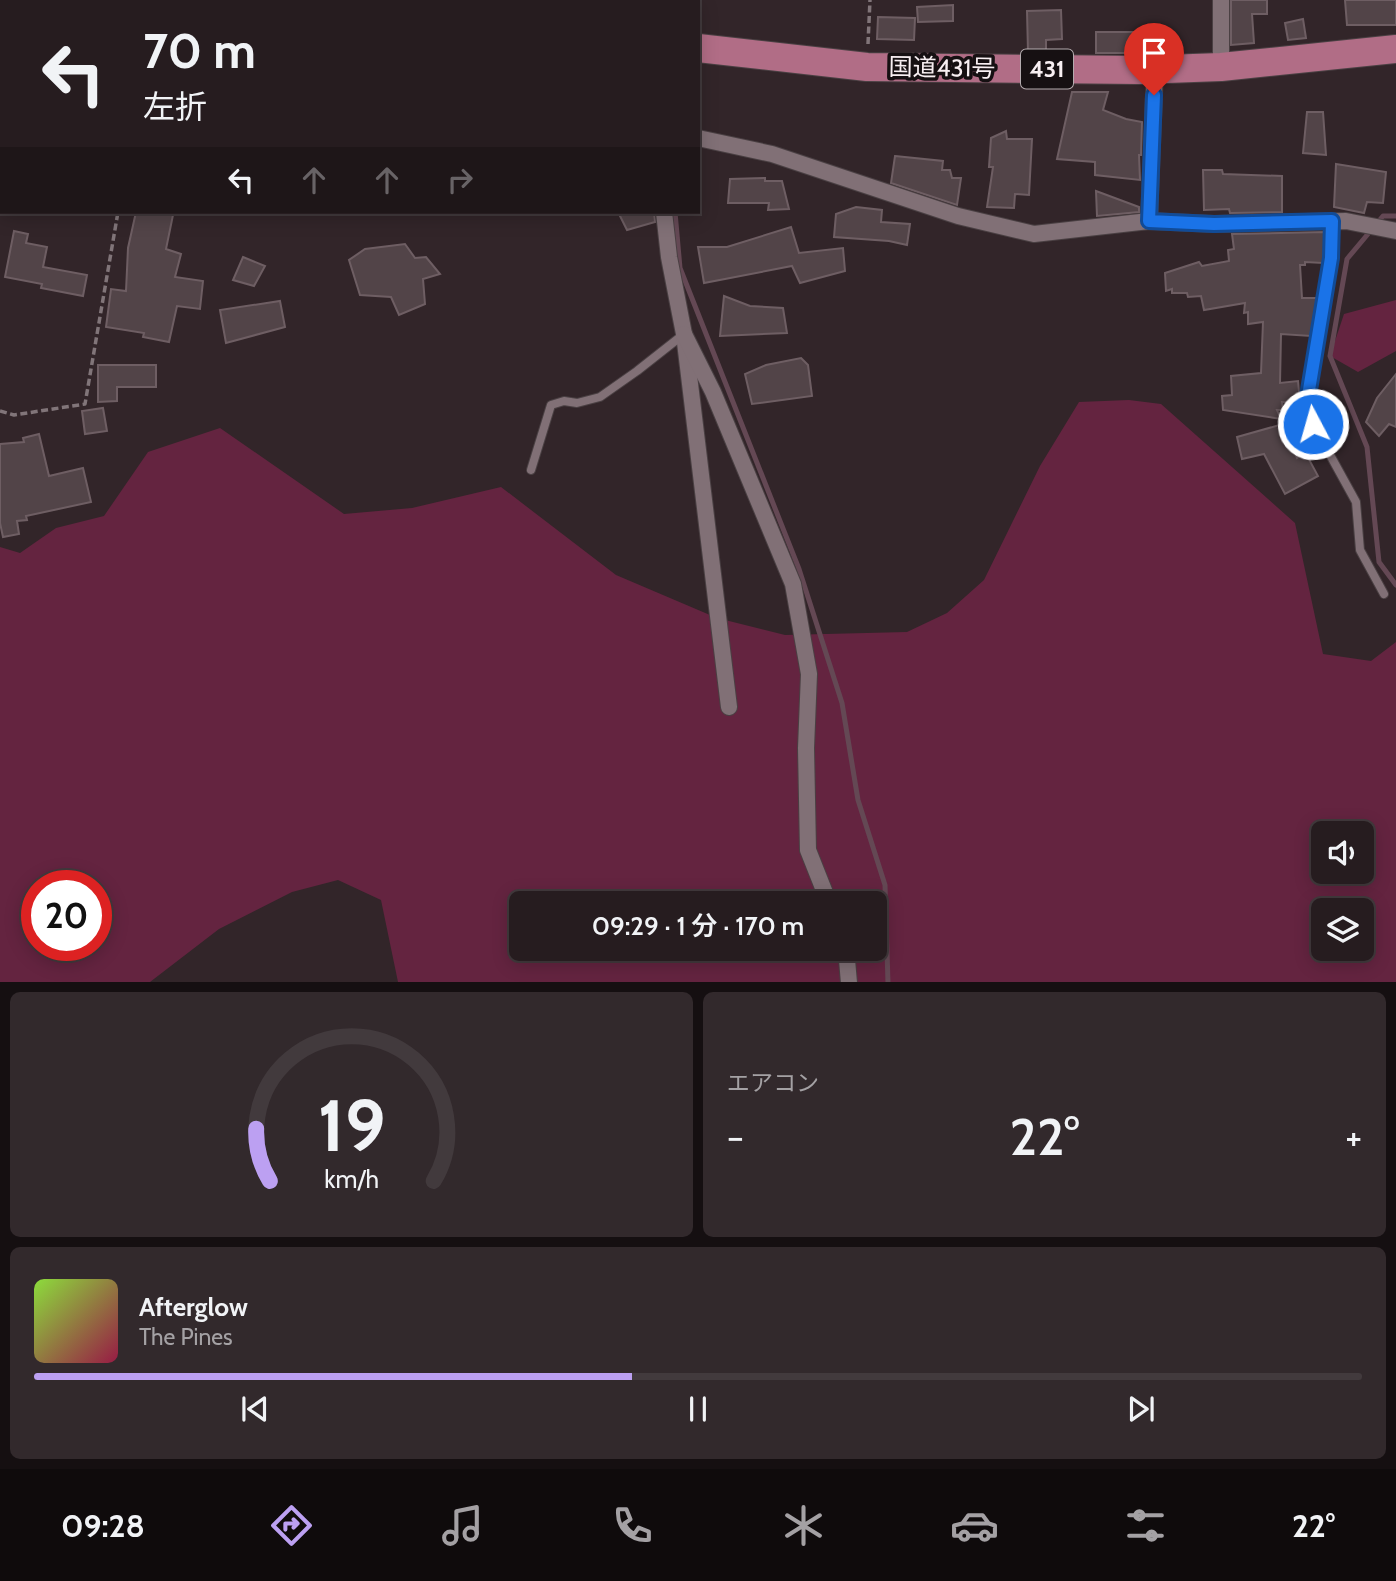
<!DOCTYPE html>
<html lang="ja">
<head>
<meta charset="utf-8">
<style>
  :root { --surface:#261c1f; --page:#32292c; --text:#f1f3f6; --muted:#a4a1a4; --line:#423a3d; --accent:#bca0f2 }
  body { margin:0; font-family:Cabin,"Noto Sans JP",sans-serif; background:var(--page); color:var(--text); height:100vh; display:flex; flex-direction:column; font-size:26px; white-space:nowrap }
  * { box-sizing:border-box; margin:0 }
  p { font-size:23px; color:var(--muted) }
  .icon { flex:none; width:38px; height:38px; fill:none; stroke:currentColor; stroke-width:2; stroke-linecap:round; stroke-linejoin:round }
  .map { position:relative; height:982px; overflow:hidden }
  .sheet { display:flex; flex-direction:column; gap:10px; padding:10px; background:#150f11; flex:1 }
  .sheet>* { flex:none }
  .guide { position:absolute; left:0px; top:0px; width:700px; height:214px; box-shadow:0 4px 18px #0003,0 0 0 2px var(--line); background:#261c1f; color:var(--text); overflow:hidden }
  .tools { position:absolute; left:1311px; top:821px; display:grid; gap:14px }
  .tools a { display:grid; place-items:center; width:63px; height:63px; border-radius:10px; background:var(--surface); box-shadow:0 4px 18px #0003,0 0 0 2px var(--line); font-size:35px }
  .speed { position:absolute; left:21px; top:870px; display:flex; gap:14px; font-size:35px; font-weight:700; text-align:center }
  .speed>* { display:grid; place-content:center; width:91px; height:91px; border-radius:50%; background:var(--surface); box-shadow:0 4px 18px #0003,0 0 0 2px var(--line); line-height:1 }
  .speed .limit { border:10px solid #d22; background:#fff; color:#111 }
  .pin { position:absolute; display:grid; place-items:center; width:60px; height:60px; color:#fff; margin:-72px -30px; border-radius:50% 50% 50% 0; rotate:-45deg; box-shadow:0 0 7px #0007 }
  .pin .icon { rotate:45deg }
  .me { position:absolute; width:77px; margin:-38px; rotate:354deg; stroke-linejoin:round; filter:drop-shadow(0 0 5px #0008) }
  .turn { display:flex; align-items:center; gap:24px; height:147px; padding:0 28px; font-size:32px }
  .turn .icon { width:91px; height:91px; stroke-width:2.5 }
  .turn b { display:block; font-size:49px; line-height:60px }
  .lanes { display:flex; align-items:center; height:66px; padding:0 28px; background:#0003; justify-content:center; gap:35px; direction:ltr }
  .lanes .off { opacity:.35 }
  .big { font-size:52px; font-weight:600; line-height:1.1 }
  .sheet .tile { flex:1; display:flex; flex-direction:column; justify-content:center; gap:10px; min-width:0; padding:0 24px; border-radius:10px; background:var(--page) }
  .sheet .dial { align-items:center; gap:0 }
  .dial svg { height:182px; overflow:visible; fill:none; stroke:var(--line); stroke-width:7; stroke-linecap:round; text-anchor:middle }
  .dial text { fill:var(--text); stroke:none }
  .song { display:flex; align-items:center; gap:21px }
  .cover { width:84px; height:84px; border-radius:10px; background:linear-gradient(135deg,hsl(90 70% 55%),hsl(340 70% 35%)) }
  .played { height:7px; border-radius:4px; background:linear-gradient(90deg,var(--accent) 45%,var(--line) 45%) }
  .keys { display:flex; justify-content:space-around; direction:ltr }
  .heat { display:flex; justify-content:space-between; align-items:center; font-size:38px; direction:ltr }
  .sheet .tiles { flex:1; display:grid; gap:10px; grid-template-columns:1fr 1fr }
  .tile:last-child { grid-column:span 2 }
  .trip { position:absolute; left:509px; top:891px; width:378px; height:70px; border-radius:10px; background:var(--surface); box-shadow:0 4px 18px #0003,0 0 0 2px var(--line); font-weight:600; line-height:70px; text-align:center }
  .menu { display:flex; height:112px; justify-content:space-around; align-items:center; background:#0f0b0c; color:var(--muted) }
  .menu .icon { width:49px; height:49px }
  .menu .on { color:var(--accent) }
  .menu b { font-size:32px; color:var(--text) }
  .map>svg:first-child { display:block }
</style>
</head>
<body>
<div class="map">
<svg width="1396" height="983" viewBox="0 0 1396 983">
  <rect width="100%" height="100%" fill="#322529"/>
  <g fill="#642440" fill-rule="evenodd">
    <polygon points="1396,300 1396,351 1358,372 1330,356 1344,314"/>
    <path d="M1129 400 1161 404 1295 523 1323 654 1371 661 1396 642V982H398L381 900 338 880 292 892 219 929 150 982H0V547L20 553 56 528 104 516 148 452 220 428 344 514 412 508 501 487 616 575 717 618 785 635 907 632 947 613 984 580 1040 466 1079 402ZM1323 833H1362V872H1323ZM37 886H96V945H37ZM522 903H875V948H522ZM1323 910H1362V948H1323Z"/>
  </g>
  <g fill="none" stroke-linecap="round" stroke-linejoin="round">
    <g stroke="#644854" stroke-width="5">
      <polyline points="652,0 652,2"/>
      <polyline points="675,212 680,268 799,569 842,703 858,800 885,885 888,983"/>
      <polyline points="1396,216 1383,216 1347,259 1330,356 1367,447 1379,562 1396,585"/>
    </g>
  </g>
  <g fill="#524448" stroke="#6e5e63" stroke-width="2">
    <polygon points="1231,0 1267,0 1267,14 1252,14 1254,43 1231,45"/>
    <polygon points="1345,0 1396,0 1396,25 1347,25"/>
    <polygon points="953,5 953,21 918,22 917,7"/>
    <polygon points="1061,10 1062,39 1046,40 1046,52 1028,52 1027,11"/>
    <polygon points="878,17 915,18 914,40 877,39"/>
    <polygon points="1303,19 1306,38 1288,40 1285,23"/>
    <rect x="1096" y="32" width="43" height="21"/>
    <polygon points="1072,92 1108,92 1103,110 1126,119 1142,122 1141,155 1139,155 1140,180 1095,175 1095,162 1057,159"/>
    <polygon points="1307,112 1323,112 1326,155 1303,153"/>
    <polygon points="1006,131 1007,139 1032,139 1029,195 1015,194 1014,208 987,207 993,167 989,167 991,138"/>
    <polygon points="895,156 943,161 942,170 950,170 952,178 961,178 957,205 891,183"/>
    <polygon points="1336,164 1386,172 1383,203 1367,202 1364,213 1334,207"/>
    <polygon points="1203,170 1222,170 1223,174 1282,176 1282,212 1230,213 1229,209 1204,210"/>
    <polygon points="765,178 765,181 782,181 789,209 768,210 769,203 728,203 730,179"/>
    <polygon points="1096,191 1139,207 1139,212 1097,216"/>
    <polygon points="856,207 882,210 881,222 910,224 907,245 889,241 834,237 836,214"/>
    <polygon points="136,212 160,212 173,215 166,249 181,254 175,277 203,281 200,309 177,306 169,342 143,337 144,333 106,327 111,289 126,291 128,248"/>
    <polygon points="618,212 654,212 655,222 627,230"/>
    <polygon points="791,227 799,253 843,248 845,271 800,283 792,266 704,283 698,247 727,247"/>
    <polygon points="14,231 28,234 26,243 47,247 43,267 87,275 83,296 41,288 42,284 5,277"/>
    <polygon points="1325,232 1323,263 1305,262 1305,265 1300,265 1302,298 1317,298 1311,336 1281,334 1280,383 1298,381 1300,403 1282,402 1283,410 1277,410 1281,419 1223,410 1222,396 1232,395 1231,376 1261,373 1263,322 1248,324 1248,312 1244,313 1245,303 1204,310 1201,296 1188,297 1187,293 1172,293 1172,289 1166,291 1165,273 1199,262 1202,266 1229,261 1228,250 1234,249 1232,234"/>
    <polygon points="405,244 415,258 426,257 440,274 423,279 425,304 399,315 391,297 360,295 349,260 365,249"/>
    <polygon points="243,257 265,266 254,286 233,280"/>
    <polygon points="724,296 750,306 783,308 787,333 720,336"/>
    <polygon points="280,301 285,327 226,343 220,310"/>
    <polygon points="801,358 808,365 812,396 752,404 745,374 766,365"/>
    <polygon points="98,365 156,365 156,387 117,387 117,401 98,402"/>
    <polygon points="1396,374 1396,427 1389,424 1379,436 1366,422 1377,398"/>
    <polygon points="103,408 107,431 85,434 82,411"/>
    <polygon points="1283,424 1297,458 1305,452 1318,476 1285,494 1264,454 1242,459 1237,437"/>
    <polygon points="39,434 49,476 83,468 91,502 26,516 27,520 17,521 19,534 3,537 0,523 0,444 24,442 23,438"/>
  </g>
  <g fill="none" stroke-linecap="round" stroke-linejoin="round">
    <defs>
      <g id="lane">
        <polyline points="535,0 535,2"/>
        <polyline points="1332,221 1331,258 1307,403 1313,424 1356,502 1360,550 1384,594"/>
        <polyline points="531,470 551,405 564,401 577,403 600,397 637,371 684,334"/>
      </g>
      <g id="street">
        <polyline points="636,0 637,2"/>
        <polyline points="1221,0 1221,67"/>
        <polyline points="132,2 132,0"/>
        <polyline points="0,119 2,119"/>
        <polyline points="698,138 772,154 958,216 1034,234 1149,221 1214,224 1346,221 1396,231"/>
        <polyline points="664,212 669,257 684,334 729,707"/>
        <polyline points="1149,221 1155,70"/>
        <polyline points="684,334 713,392 793,584 809,674 806,748 808,850 829,903"/>
        <polyline points="846,948 849,983"/>
      </g>
      <g id="highway">
        <polyline points="283,0 298,2"/>
        <polyline points="698,48 867,67 1139,70 1221,67 1396,49"/>
      </g>
    </defs>
    <use href="#lane" stroke="#4a4043" stroke-width="10"/>
    <use href="#street" stroke="#4a4043" stroke-width="18"/>
    <use href="#highway" stroke="#4a4043" stroke-width="30"/>
    <g stroke="#817579" stroke-width="3.5" stroke-dasharray="7 3.5" stroke-linecap="butt">
      <polyline points="868,44 870,0"/>
      <polyline points="0,411 14,415 85,404 118,212"/>
    </g>
    <use href="#lane" stroke="#817076" stroke-width="8"/>
    <use href="#street" stroke="#817076" stroke-width="16"/>
    <use href="#highway" stroke="#b16d86" stroke-width="28"/>
  </g>
  <g fill="none" stroke-linecap="round" stroke-linejoin="round">
    <defs>
      <polyline id="route" points="1154,95 1149,221 1214,224 1332,221 1331,258 1307,402 1313,424"/>
    </defs>
    <use href="#route" stroke="#114b97" stroke-width="18"/>
    <use href="#route" stroke="#1a73e8" stroke-width="12"/>
  </g>
  <g text-anchor="middle" stroke-width="7" stroke-linejoin="round" paint-order="stroke">
    <rect fill="#161012" stroke="#b4acaf" stroke-width="2" x="1021" y="49.5" width="52" height="39" rx="5"/>
    <g font-size="23" font-weight="bold" fill="#f8eff2">
      <text x="1047" y="77">431</text>
    </g>
    <g font-size="24" fill="#f8eff2" stroke="#161012">
      <text transform="translate(942 68) rotate(1)" y="8">国道431号</text>
    </g>
  </g>
</svg>
<div class="tools">
<a><svg class="icon" aria-label="sound" viewBox="0 0 24 24"><path d="M4 9h4l5-4v14l-5-4H4zM17 9q2 3 0 6"/></svg></a>
<a><svg class="icon" aria-label="layers" viewBox="0 0 24 24"><path d="M12 4l9 5-9 5-9-5zM3 14l9 5 9-5"/></svg></a>
</div>
<div class="speed"><div class="limit">20</div></div>
<div class="pin" style="left:1154px;top:95px;background:#d93025"><svg class="icon" aria-label="arrive" viewBox="0 0 24 24"><path d="M6 21V4h12l-3 4 3 4H6"/></svg></div>
<svg class="me" style="left:1313px;top:424px" viewBox="-20 -20 40 40"><circle r="17" fill="#1a73e8" stroke="#fff" stroke-width="3"/><path d="M0-11L8 9 0 5-8 9z" fill="#fff"/></svg>
<div class="trip">09:29 · 1 分 · 170 m</div>
<div class="guide">
<div class="turn"><svg class="icon" aria-label="left" viewBox="0 0 24 24"><path d="M17 20v-9H6M10 6l-5 5 5 5"/></svg><div><b>70 m</b>左折</div></div>
<div class="lanes"><svg class="icon" aria-label="left" viewBox="0 0 24 24"><path d="M17 20v-9H6M10 6l-5 5 5 5"/></svg><svg class="icon off" aria-label="ahead" viewBox="0 0 24 24"><path d="M12 20V5M6 11l6-6 6 6"/></svg><svg class="icon off" aria-label="ahead" viewBox="0 0 24 24"><path d="M12 20V5M6 11l6-6 6 6"/></svg><svg class="icon off" aria-label="right" viewBox="0 0 24 24"><path d="M7 20v-9h11M14 6l5 5-5 5"/></svg></div>
</div>
</div>
<section class="sheet">
<div class="tiles">
<div class="tile dial"><svg viewBox="0 0 100 80">
<path d="M14 69A42 42 0 1 1 86 69"/>
<path d="M14 69A42 42 0 0 1 8 46" stroke="#bca0f2"/>
<text x="50" y="56" font-size="32" font-weight="700">19</text>
<text x="50" y="72" font-size="11">km/h</text>
</svg></div>
<div class="tile"><p>エアコン</p>
<div class="heat"><a>−</a><b class="big">22°</b><a>+</a></div>
</div>
<div class="tile">
<div class="song"><i class="cover"></i><div><b>Afterglow</b><p>The Pines</p></div></div>
<div class="played"></div>
<div class="keys"><svg class="icon" aria-label="previous" viewBox="0 0 24 24"><path d="M18 5L8 12l10 7zM5 5v14"/></svg><svg class="icon" aria-label="pause" viewBox="0 0 24 24"><path d="M8 5v14M16 5v14"/></svg><svg class="icon" aria-label="next" viewBox="0 0 24 24"><path d="M6 5l10 7-10 7zM19 5v14"/></svg></div>
</div>
</div>
</section>
<nav class="menu">
<b>09:28</b>
<svg class="icon on" aria-label="directions" viewBox="0 0 24 24"><path d="M12 3l9 9-9 9-9-9zM9 14v-3h6M13 9l2 2-2 2"/></svg>
<svg class="icon" aria-label="music" viewBox="0 0 24 24"><path d="M9 18V5l10-2v13"/><circle cx="6" cy="18" r="3"/><circle cx="16" cy="16" r="3"/></svg>
<svg class="icon" aria-label="phone" viewBox="0 0 24 24"><path d="M5 4h4l2 5-3 2q2 4 5 5l2-3 5 2v4C11 20 4 13 5 4z"/></svg>
<svg class="icon" aria-label="climate" viewBox="0 0 24 24"><path d="M12 3v18M4 7l16 10M4 17L20 7"/></svg>
<svg class="icon" aria-label="car" viewBox="0 0 24 24"><path d="M5 17H2v-5l4-1 3-4h7l3 4 3 1v5h-3M9 17h6M6 11h13"/><circle cx="7" cy="17" r="2"/><circle cx="17" cy="17" r="2"/></svg>
<svg class="icon" aria-label="filters" viewBox="0 0 24 24"><path d="M4 7h16M4 17h16"/><circle cx="9" cy="7" r="2"/><circle cx="15" cy="17" r="2"/></svg>
<b>22°</b>
</nav>
</body>
</html>
